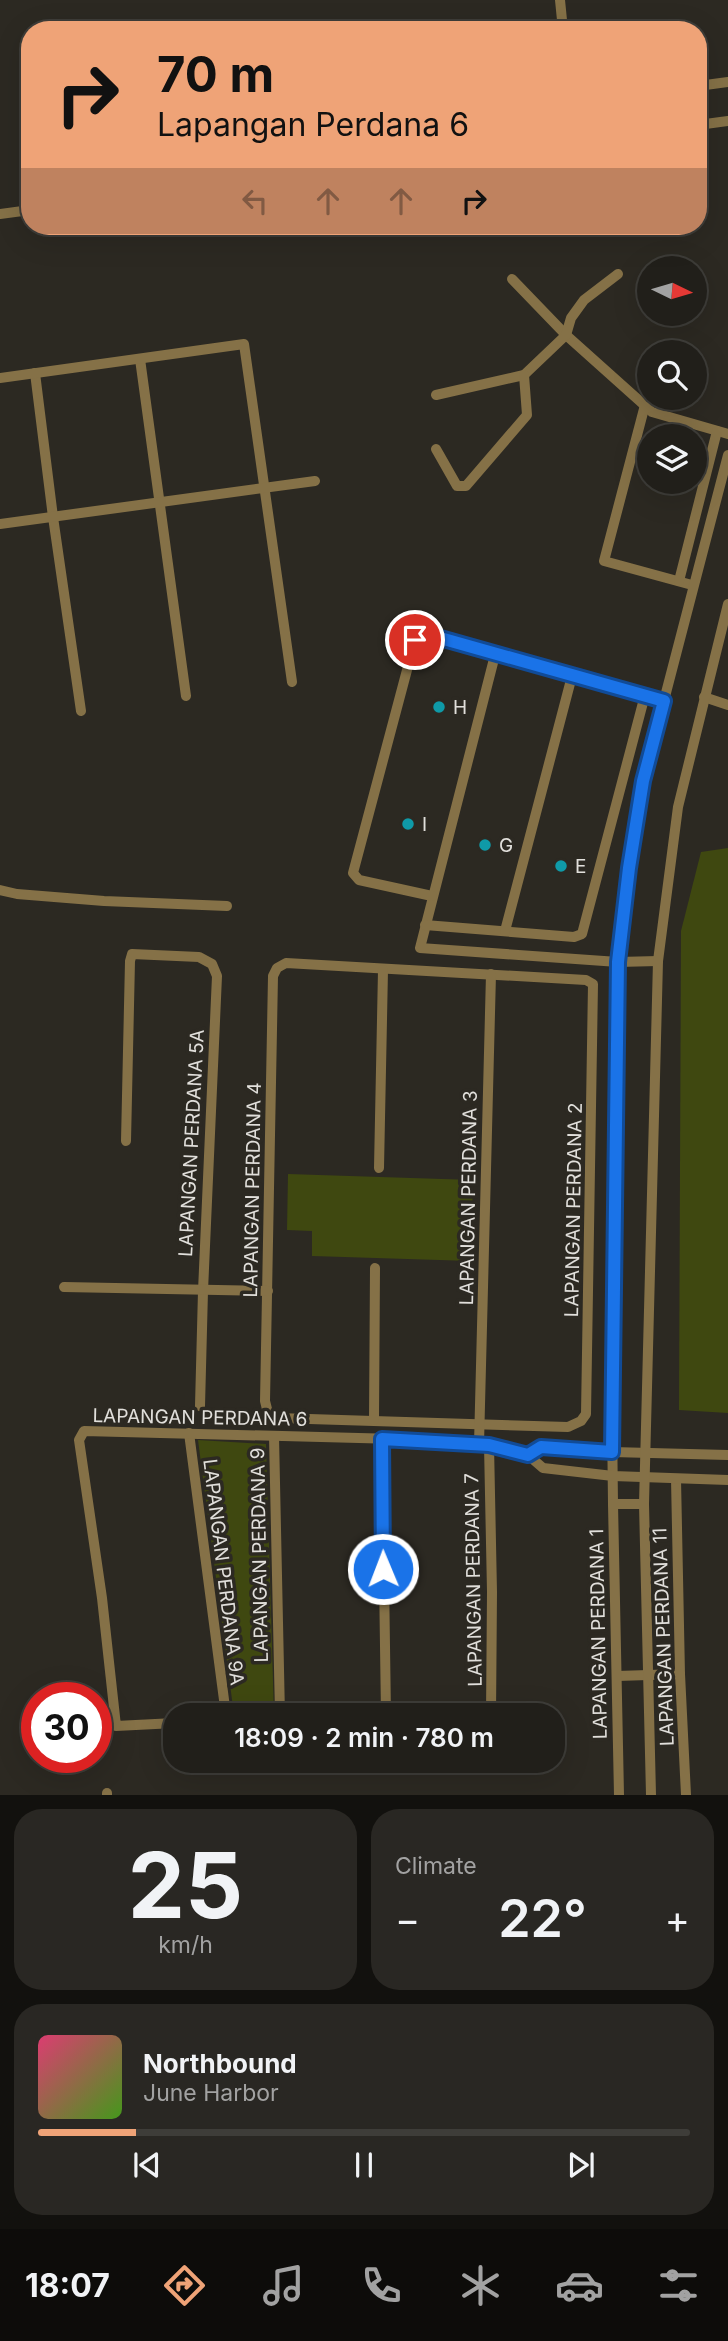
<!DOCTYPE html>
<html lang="en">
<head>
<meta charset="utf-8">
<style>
  :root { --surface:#211f1a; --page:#292723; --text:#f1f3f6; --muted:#a2a2a2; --line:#3e3d39; --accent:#efa377 }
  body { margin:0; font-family:Inter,sans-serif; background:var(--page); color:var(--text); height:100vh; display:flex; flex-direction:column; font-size:26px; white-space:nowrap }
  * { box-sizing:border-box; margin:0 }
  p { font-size:23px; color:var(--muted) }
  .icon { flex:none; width:38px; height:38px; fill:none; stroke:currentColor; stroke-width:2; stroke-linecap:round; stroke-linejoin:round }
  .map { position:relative; height:1795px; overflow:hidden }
  .details { display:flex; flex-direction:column; gap:14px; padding:14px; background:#12110e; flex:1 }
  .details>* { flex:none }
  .guide { position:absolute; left:21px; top:21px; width:686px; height:214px; border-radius:28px; box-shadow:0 7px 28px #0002,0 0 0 2px var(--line); background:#efa377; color:#111; overflow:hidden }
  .needle { width:46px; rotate:95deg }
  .fabs { position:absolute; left:637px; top:256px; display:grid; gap:14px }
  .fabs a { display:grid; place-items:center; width:70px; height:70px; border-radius:50%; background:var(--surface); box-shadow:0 7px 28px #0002,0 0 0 2px var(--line); font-size:35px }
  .speed { position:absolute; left:21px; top:1682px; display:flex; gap:14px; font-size:35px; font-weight:700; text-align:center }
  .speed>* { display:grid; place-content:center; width:91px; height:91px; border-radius:50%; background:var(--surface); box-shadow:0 7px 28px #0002,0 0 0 2px var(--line); line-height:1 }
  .speed .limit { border:10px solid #d22; background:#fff; color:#111 }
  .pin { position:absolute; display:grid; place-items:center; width:60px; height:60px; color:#fff; margin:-30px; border:4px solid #fff; border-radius:50%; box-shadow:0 2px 7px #0007 }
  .me { position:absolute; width:77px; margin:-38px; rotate:359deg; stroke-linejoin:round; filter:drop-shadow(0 0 5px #0008) }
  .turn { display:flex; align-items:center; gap:24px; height:147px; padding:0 21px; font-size:32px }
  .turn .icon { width:91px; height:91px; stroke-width:2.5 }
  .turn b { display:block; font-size:49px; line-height:60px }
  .lanes { display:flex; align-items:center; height:66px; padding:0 21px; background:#0003; justify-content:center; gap:35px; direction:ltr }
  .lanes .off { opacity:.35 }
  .big { font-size:52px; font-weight:600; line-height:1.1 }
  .details .tile { flex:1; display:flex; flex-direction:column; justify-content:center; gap:10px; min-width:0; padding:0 24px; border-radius:28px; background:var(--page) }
  .details .dial { align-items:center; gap:0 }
  .dial b { font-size:91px; line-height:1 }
  .song { display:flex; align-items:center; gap:21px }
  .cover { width:84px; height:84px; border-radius:10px; background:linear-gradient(135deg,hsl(340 70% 55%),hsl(100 70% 35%)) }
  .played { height:7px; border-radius:4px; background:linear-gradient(90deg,var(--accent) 15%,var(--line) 15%) }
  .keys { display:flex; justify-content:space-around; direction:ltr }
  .heat { display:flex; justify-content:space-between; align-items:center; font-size:38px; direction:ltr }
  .details .tiles { flex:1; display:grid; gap:14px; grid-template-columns:1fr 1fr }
  .tile:last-child { grid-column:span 2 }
  .trip { position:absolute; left:163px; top:1703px; width:402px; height:70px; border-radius:28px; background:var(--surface); box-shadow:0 7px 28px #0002,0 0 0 2px var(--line); font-weight:600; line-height:70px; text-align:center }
  .menu { display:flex; height:112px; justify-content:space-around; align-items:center; background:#0d0c0a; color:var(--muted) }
  .menu .icon { width:49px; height:49px }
  .menu .active { color:var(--accent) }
  .menu b { font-size:32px; color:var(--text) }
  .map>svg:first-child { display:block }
</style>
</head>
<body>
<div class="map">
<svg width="728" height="1795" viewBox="0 0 728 1795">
  <rect width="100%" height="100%" fill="#2c2922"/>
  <g fill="#3f4810">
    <polygon points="728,848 728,1413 679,1410 681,931 701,852"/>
    <polygon points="288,1174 473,1180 471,1261 312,1256 312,1231 287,1230"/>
    <polygon points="198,1440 266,1444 274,1715 234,1715"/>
  </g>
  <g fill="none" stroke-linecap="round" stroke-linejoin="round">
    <g stroke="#857147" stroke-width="10">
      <polyline points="560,0 563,30"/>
      <polyline points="698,86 728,82"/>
      <polyline points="698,125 728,121"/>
      <polyline points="0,214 30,210"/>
      <polyline points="512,279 566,335 652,412 728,434"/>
      <polyline points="140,359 186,696"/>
      <polyline points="35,373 53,517 81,711"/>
      <polyline points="0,378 244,344 292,682"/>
      <polyline points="436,395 524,375 566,335 571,318 584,300 618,274"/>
      <polyline points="645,405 604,561 692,585"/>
      <polyline points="436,449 457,486 466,486 527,415 524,375"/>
      <polyline points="0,524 315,481"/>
      <polyline points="679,581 717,431"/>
      <polyline points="495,655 420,948 618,962 658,961"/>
      <polyline points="704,697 728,705"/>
      <polyline points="0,890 17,894 104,901 227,906"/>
      <polyline points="432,896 359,880 353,873 415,640 419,635 426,634 664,701"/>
      <polyline points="425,925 574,937 582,934 645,695"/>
      <polyline points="505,931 572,676"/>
      <polygon points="286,963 586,980 593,984 586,1414 581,1421 568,1427 277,1418 268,1413 265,1401 273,976 277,968"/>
      <polyline points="126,1141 130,961 132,954 199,957 212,964 217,976 203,1291 200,1406"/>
      <polyline points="379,1168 383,970"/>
      <polyline points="64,1287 268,1291"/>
      <polyline points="374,1420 375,1268"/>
      <polyline points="189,1433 226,1715"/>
      <polyline points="274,1436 280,1715"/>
      <polyline points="382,1439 386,1715"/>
      <polyline points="479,1444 491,974"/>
      <polyline points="489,1445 492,1592 491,1715"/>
      <polyline points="528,1455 541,1447 612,1452 728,1455"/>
      <polyline points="676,1479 680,1674 686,1795"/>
      <polyline points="613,1504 612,1419 618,962 629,868 643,781 728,455"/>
      <polyline points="617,1676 680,1674"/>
      <polyline points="175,1723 116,1726 102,1598 79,1440 84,1431 435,1440 489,1445 528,1455 543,1468 613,1476 728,1480"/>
      <polyline points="107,1793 107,1795"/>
      <polyline points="619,1795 613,1504 644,1504"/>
      <polyline points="651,1795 644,1504 658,961 678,807 728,604"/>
    </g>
  </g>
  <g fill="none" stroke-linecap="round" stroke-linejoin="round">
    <defs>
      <polyline id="route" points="383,1569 382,1439 489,1445 528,1455 541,1447 612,1452 618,962 629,868 643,781 664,701 426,634 419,635 415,640"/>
    </defs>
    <use href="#route" stroke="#114b97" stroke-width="18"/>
    <use href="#route" stroke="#1a73e8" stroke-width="12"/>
  </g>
  <g fill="#0f9aa8" stroke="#2c2922" stroke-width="2.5">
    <circle cx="439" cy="707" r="7"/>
    <circle cx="408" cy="824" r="7"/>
    <circle cx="485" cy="845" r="7"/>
    <circle cx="561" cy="866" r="7"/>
  </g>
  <g text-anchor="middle" stroke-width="7" stroke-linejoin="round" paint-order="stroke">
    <g font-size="19" fill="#e1dfdb" stroke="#2c2922" text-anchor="start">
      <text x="453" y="714">H</text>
      <text x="422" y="831">I</text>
      <text x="499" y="852">G</text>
      <text x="575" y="873">E</text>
    </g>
    <g font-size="19" fill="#e1dfdb" stroke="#2c2922">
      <text transform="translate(191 1143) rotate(-87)" y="7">LAPANGAN PERDANA 5A</text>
      <text transform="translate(252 1190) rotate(-89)" y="7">LAPANGAN PERDANA 4</text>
      <text transform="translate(468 1198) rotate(-89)" y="7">LAPANGAN PERDANA 3</text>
      <text transform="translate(573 1210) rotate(-89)" y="7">LAPANGAN PERDANA 2</text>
      <text transform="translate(200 1417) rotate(1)" y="7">LAPANGAN PERDANA 6</text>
      <text transform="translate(259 1555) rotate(-91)" y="7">LAPANGAN PERDANA 9</text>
      <text transform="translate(224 1572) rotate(83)" y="7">LAPANGAN PERDANA 9A</text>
      <text transform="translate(473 1580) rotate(-91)" y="7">LAPANGAN PERDANA 7</text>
      <text transform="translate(598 1634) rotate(-91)" y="7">LAPANGAN PERDANA 1</text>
      <text transform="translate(663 1637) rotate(-92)" y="7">LAPANGAN PERDANA 11</text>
    </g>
  </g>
</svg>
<div class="fabs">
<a><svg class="needle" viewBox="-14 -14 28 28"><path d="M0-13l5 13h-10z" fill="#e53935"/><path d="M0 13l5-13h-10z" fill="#a2a2a2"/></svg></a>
<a><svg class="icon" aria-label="search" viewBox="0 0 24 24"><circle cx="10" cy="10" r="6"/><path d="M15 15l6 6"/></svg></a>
<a><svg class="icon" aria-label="layers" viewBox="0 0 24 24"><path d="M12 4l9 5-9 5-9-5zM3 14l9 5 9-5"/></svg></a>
</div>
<div class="speed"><div class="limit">30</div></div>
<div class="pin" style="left:415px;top:640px;background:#d93025"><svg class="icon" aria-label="arrive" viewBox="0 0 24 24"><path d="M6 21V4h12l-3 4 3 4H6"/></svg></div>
<svg class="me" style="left:383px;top:1569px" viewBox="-20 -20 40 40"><circle r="17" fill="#1a73e8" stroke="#fff" stroke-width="3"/><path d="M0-11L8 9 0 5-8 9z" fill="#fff"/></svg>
<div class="trip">18:09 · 2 min · 780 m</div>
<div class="guide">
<div class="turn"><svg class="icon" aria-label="right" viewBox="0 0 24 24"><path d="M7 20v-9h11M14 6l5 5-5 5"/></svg><div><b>70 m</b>Lapangan Perdana 6</div></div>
<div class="lanes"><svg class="icon off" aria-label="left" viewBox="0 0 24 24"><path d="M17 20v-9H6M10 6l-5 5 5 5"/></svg><svg class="icon off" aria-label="ahead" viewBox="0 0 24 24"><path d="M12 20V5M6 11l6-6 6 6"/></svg><svg class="icon off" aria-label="ahead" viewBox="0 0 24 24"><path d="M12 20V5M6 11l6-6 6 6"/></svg><svg class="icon" aria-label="right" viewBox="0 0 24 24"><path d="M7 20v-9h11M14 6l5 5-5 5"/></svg></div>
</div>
</div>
<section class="details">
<div class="tiles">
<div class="tile dial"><b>25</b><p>km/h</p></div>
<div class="tile"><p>Climate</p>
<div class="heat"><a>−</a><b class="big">22°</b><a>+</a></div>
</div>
<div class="tile">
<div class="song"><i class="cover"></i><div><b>Northbound</b><p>June Harbor</p></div></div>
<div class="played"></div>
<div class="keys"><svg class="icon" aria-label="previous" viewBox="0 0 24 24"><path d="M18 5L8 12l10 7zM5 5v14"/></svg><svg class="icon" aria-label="pause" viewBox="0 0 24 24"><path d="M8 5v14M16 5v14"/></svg><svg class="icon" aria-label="next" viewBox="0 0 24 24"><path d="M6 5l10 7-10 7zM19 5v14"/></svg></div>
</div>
</div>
</section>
<nav class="menu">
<b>18:07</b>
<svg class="icon active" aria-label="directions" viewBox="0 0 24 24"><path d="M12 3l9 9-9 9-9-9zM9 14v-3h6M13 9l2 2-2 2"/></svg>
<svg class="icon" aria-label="music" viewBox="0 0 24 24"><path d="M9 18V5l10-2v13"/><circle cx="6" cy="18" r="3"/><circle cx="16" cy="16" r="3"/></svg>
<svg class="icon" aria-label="phone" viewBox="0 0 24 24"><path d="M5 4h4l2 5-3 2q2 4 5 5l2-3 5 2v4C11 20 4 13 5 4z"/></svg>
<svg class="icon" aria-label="climate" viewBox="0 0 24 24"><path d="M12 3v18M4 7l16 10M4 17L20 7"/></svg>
<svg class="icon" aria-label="car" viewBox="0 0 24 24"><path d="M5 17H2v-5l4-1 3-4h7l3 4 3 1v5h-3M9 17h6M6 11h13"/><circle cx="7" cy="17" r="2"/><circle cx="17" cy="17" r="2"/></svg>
<svg class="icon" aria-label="filters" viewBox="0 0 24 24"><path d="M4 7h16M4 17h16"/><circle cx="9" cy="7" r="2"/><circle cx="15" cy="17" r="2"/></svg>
</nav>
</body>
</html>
